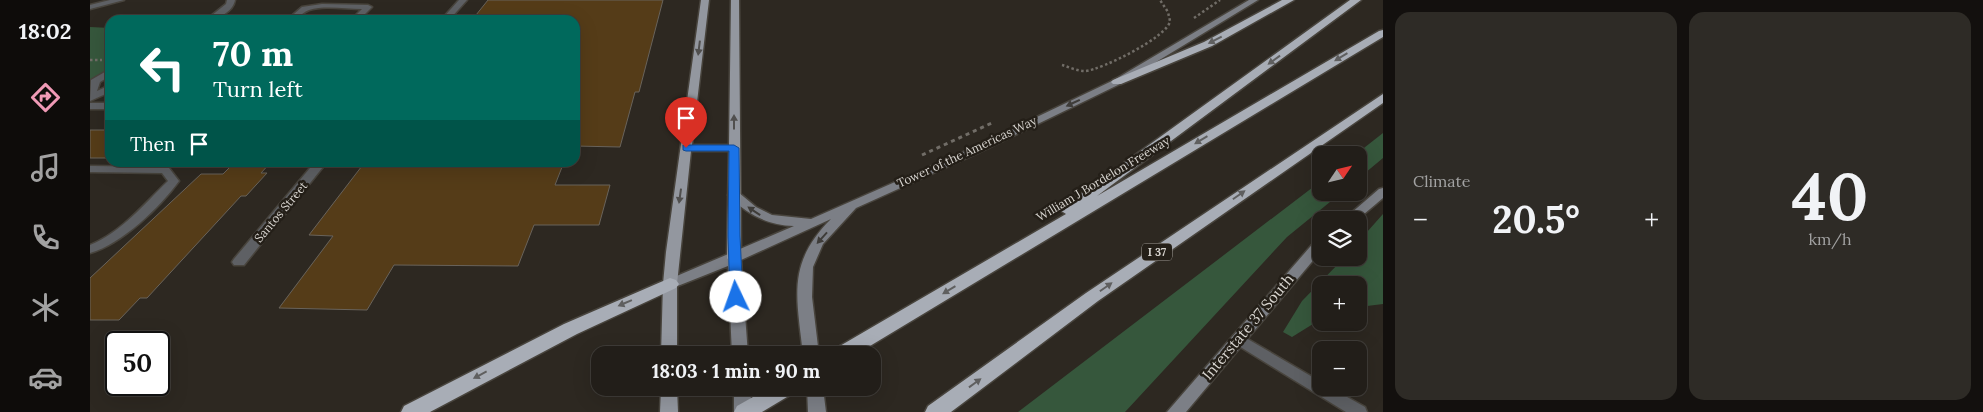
<!DOCTYPE html>
<html lang="en">
<head>
<meta charset="utf-8">
<style>
  :root { --surface:#221e19; --page:#2e2b26; --text:#f1f3f6; --muted:#a2a2a2; --line:#3f3c38; --accent:#f09ab6 }
  body { margin:0; font-family:Lora,serif; background:var(--page); color:var(--text); height:100vh; display:flex; flex-direction:column; font-size:19px; white-space:nowrap }
  * { box-sizing:border-box; margin:0 }
  p { font-size:16px; color:var(--muted) }
  .icon { flex:none; width:28px; height:28px; fill:none; stroke:currentColor; stroke-width:2; stroke-linecap:round; stroke-linejoin:round }
  .map { position:relative; flex:1; overflow:hidden }
  .sheet { display:flex; flex-direction:column; gap:12px; padding:12px; background:#13100e; width:600px }
  .sheet>* { flex:none }
  .banner { position:absolute; left:15px; top:15px; width:475px; height:152px; border-radius:15px; box-shadow:0 5px 20px #0002,0 0 0 1px var(--line); background:#00695c; color:#fff; overflow:hidden }
  .needle { width:32px; rotate:55deg }
  .tools { position:absolute; left:1222px; top:146px; display:grid; gap:10px }
  .tools a { display:grid; place-items:center; width:55px; height:55px; border-radius:10px; background:var(--surface); box-shadow:0 5px 20px #0002,0 0 0 1px var(--line); font-size:25px }
  .speed { position:absolute; left:15px; top:331px; display:flex; gap:10px; font-size:25px; font-weight:700; text-align:center }
  .speed>* { display:grid; place-content:center; width:65px; height:65px; border-radius:50%; background:var(--surface); box-shadow:0 5px 20px #0002,0 0 0 1px var(--line); line-height:1 }
  .speed .limit { border:2px solid #111; border-radius:8px; background:#fff; color:#111 }
  .pin { position:absolute; display:grid; place-items:center; width:42px; height:42px; color:#fff; margin:-51px -21px; border-radius:50% 50% 50% 0; rotate:-45deg; box-shadow:0 0 5px #0007 }
  .pin .icon { rotate:45deg }
  .me { position:absolute; width:55px; margin:-28px; rotate:357deg; stroke-linejoin:round; filter:drop-shadow(0 0 4px #0008) }
  .turn { display:flex; align-items:center; gap:18px; height:105px; padding:0 25px; font-size:22px }
  .turn .icon { width:65px; height:65px; stroke-width:2.5 }
  .turn b { display:block; font-size:35px; line-height:42px }
  .then { display:flex; align-items:center; height:48px; padding:0 25px; background:#0003; gap:10px; font-size:19px }
  .big { font-size:38px; font-weight:700; line-height:1.1 }
  .sheet .widget { flex:1; display:flex; flex-direction:column; justify-content:center; gap:8px; min-width:0; padding:0 18px; border-radius:15px; background:var(--page) }
  .sheet .dial { align-items:center; gap:0 }
  .dial b { font-size:65px; line-height:1 }
  .heat { display:flex; justify-content:space-between; align-items:center; font-size:28px; direction:ltr }
  .sheet .tiles { flex:1; display:grid; gap:12px; grid-template-columns:repeat(2,1fr) }
  .trip { position:absolute; left:501px; top:346px; width:290px; height:50px; border-radius:15px; background:var(--surface); box-shadow:0 5px 20px #0002,0 0 0 1px var(--line); font-weight:700; line-height:50px; text-align:center }
  main { display:flex; flex:1; min-height:0 }
  .tabs { display:flex; flex-direction:column; width:90px; justify-content:space-around; align-items:center; background:#0e0c0a; color:var(--muted) }
  .tabs .icon { width:35px; height:35px }
  .tabs .on { color:var(--accent) }
  .tabs b { font-size:22px; color:var(--text) }
  .map>svg:first-child { display:block }
</style>
</head>
<body>
<main>
<nav class="tabs">
<b>18:02</b>
<svg class="icon on" aria-label="directions" viewBox="0 0 24 24"><path d="M12 3l9 9-9 9-9-9zM9 14v-3h6M13 9l2 2-2 2"/></svg>
<svg class="icon" aria-label="music" viewBox="0 0 24 24"><path d="M9 18V5l10-2v13"/><circle cx="6" cy="18" r="3"/><circle cx="16" cy="16" r="3"/></svg>
<svg class="icon" aria-label="phone" viewBox="0 0 24 24"><path d="M5 4h4l2 5-3 2q2 4 5 5l2-3 5 2v4C11 20 4 13 5 4z"/></svg>
<svg class="icon" aria-label="climate" viewBox="0 0 24 24"><path d="M12 3v18M4 7l16 10M4 17L20 7"/></svg>
<svg class="icon" aria-label="car" viewBox="0 0 24 24"><path d="M5 17H2v-5l4-1 3-4h7l3 4 3 1v5h-3M9 17h6M6 11h13"/><circle cx="7" cy="17" r="2"/><circle cx="17" cy="17" r="2"/></svg>
</nav>
<div class="map">
<svg width="1293" height="412" viewBox="0 0 1293 412">
  <rect width="100%" height="100%" fill="#2d2821"/>
  <g fill="#36573c">
    <polygon points="0,27 20,28 20,69 0,81"/>
    <polygon points="1293,133 1293,158 1269,178 1269,155 1265,155"/>
    <polygon points="1231,181 1231,192 1251,193 1197,237 1035,412 928,412"/>
    <polygon points="1293,214 1293,304 1269,307 1269,285 1231,285 1231,319 1202,337 1193,332 1212,301 1254,258 1269,258 1269,241"/>
  </g>
  <g fill="#553c18" stroke="#69635b">
    <polygon points="398,0 573,0 549,92 545,92 530,147 485,146 485,20 382,20"/>
    <rect x="0" y="130" width="20" height="28"/>
    <polygon points="145,162 181,162 171,173 177,173 156,196 151,196 57,298 50,298 29,320 0,320 0,278 111,174 133,174"/>
    <polygon points="275,162 474,162 465,185 520,185 509,225 444,225 428,266 304,265 277,310 189,308 243,236 219,235"/>
  </g>
  <g fill="none" stroke-linecap="round" stroke-linejoin="round">
    <defs>
      <g id="lane">
        <path d="M232 4 278 5 282 7 269 20H261L272 9C255 9 235 5 219 10 209 14 210 20 197 20L212 7Z"/>
        <rect x="0" y="103" width="20" height="6"/>
        <path d="M0 166 75 167 79 168 89 181C70 207 32 244 0 253V245C32 232 54 204 78 181L72 173 0 172Z"/>
        <polygon points="1149,334 1231,382 1231,388 1241,388 1275,407 1277,412 1256,412 1144,343 1142,339 1144,335"/>
      </g>
      <g id="street">
        <polygon points="20,0 34,0 0,9 0,5"/>
        <path d="M137 0H145C143 12 127 20 116 20L136 4Z"/>
        <polygon points="369,0 377,0 359,20 351,20"/>
        <polygon points="20,69 20,76 10,82 7,91 20,85 20,92 0,101 1,80"/>
        <polygon points="225,162 237,162 154,265 144,265 142,262 144,259"/>
      </g>
      <g id="secondary">
        <path d="M1159 0H1168L1030 84 888 153 766 208 733 244 723 267 722 297 729 355H713C707 297 696 264 741 219L651 260 658 355H642L638 266 580 289 575 287 573 284 575 281 704 226C677 225 660 215 640 198L638 195 640 192H648L666 207 682 215 721 219 880 149 1024 80Z"/>
        <polygon points="1293,188 1293,198 1267,220 1253,220 1289,189"/>
        <polygon points="1231,239 1231,251 1096,412 1077,412 1226,240"/>
        <polygon points="644,388 660,388 662,412 644,412"/>
        <polygon points="717,388 733,388 736,412 718,412"/>
      </g>
      <g id="primary">
        <polygon points="611,0 619,0 602,145 639,145 641,0 649,0 651,258 649,261 639,261 637,258 639,151 601,151 587,284 587,355 571,355 573,284 576,252"/>
        <polygon points="571,388 587,388 588,412 570,412"/>
      </g>
      <g id="highway">
        <polygon points="1192,0 1204,0 1122,46 1031,84 1023,84 1021,82 1023,80 1114,42"/>
        <polygon points="1260,0 1271,0 1007,196 1289,31 1293,30 1293,37 765,355 740,355 743,350 976,214 970,210 973,207"/>
        <polygon points="1293,94 1293,103 1008,301 861,412 835,412 838,406 996,293"/>
        <polygon points="580,278 586,280 589,284 586,288 487,334 340,412 311,412 314,406 474,324"/>
        <polygon points="679,388 705,388 702,394 672,412 644,412 647,406"/>
      </g>
    </defs>
    <use href="#lane" stroke="#48443d" stroke-width="3"/>
    <use href="#street" stroke="#48443d" stroke-width="3"/>
    <use href="#secondary" stroke="#48443d" stroke-width="3"/>
    <use href="#primary" stroke="#48443d" stroke-width="3"/>
    <use href="#highway" stroke="#48443d" stroke-width="3"/>
    <g stroke="#716d67" stroke-width="2.5" stroke-dasharray="2.5 2.5" stroke-linecap="butt">
      <polyline points="1104,18 1130,0"/>
      <polyline points="0,60 12,60"/>
      <path d="M972 65C979 67 987 71 995 71 1011 70 1078 37 1080 21L1078 12 1070 0"/>
    </g>
    <polyline stroke="#716d67" stroke-width="3" stroke-dasharray="4 4" stroke-linecap="butt" points="832,155 904,122"/>
    <use href="#lane" fill="#5e6064" fill-rule="evenodd"/>
    <use href="#street" fill="#5e6064" fill-rule="evenodd"/>
    <use href="#secondary" fill="#7c7f86" fill-rule="evenodd"/>
    <use href="#primary" fill="#93979f" fill-rule="evenodd"/>
    <use href="#highway" fill="#a8adb6" fill-rule="evenodd"/>
  </g>
  <defs><path id="oneway-solid" d="M-6-.8H1V-3.2L6.5 0L1 3.2V.8H-6Z" transform="scale(1.25)"/></defs>
  <g fill="#5f5f5f">
    <use href="#oneway-solid" transform="translate(1125 40) rotate(153)"/>
    <use href="#oneway-solid" transform="translate(1251 57) rotate(149)"/>
    <use href="#oneway-solid" transform="translate(1184 60) rotate(144)"/>
    <use href="#oneway-solid" transform="translate(1111 140) rotate(149)"/>
    <use href="#oneway-solid" transform="translate(1149 195) rotate(-35)"/>
    <use href="#oneway-solid" transform="translate(1016 287) rotate(-35)"/>
    <use href="#oneway-solid" transform="translate(859 290) rotate(149)"/>
    <use href="#oneway-solid" transform="translate(535 303) rotate(157)"/>
    <use href="#oneway-solid" transform="translate(390 375) rotate(152)"/>
    <use href="#oneway-solid" transform="translate(885 383) rotate(-36)"/>
  </g>
  <g fill="#504f4e">
    <use href="#oneway-solid" transform="translate(609 48) rotate(97)"/>
    <use href="#oneway-solid" transform="translate(644 122) rotate(-90)"/>
    <use href="#oneway-solid" transform="translate(590 196) rotate(98)"/>
  </g>
  <g fill="#3e3c39">
    <use href="#oneway-solid" transform="translate(983 103) rotate(155)"/>
    <use href="#oneway-solid" transform="translate(664 211) rotate(-146)"/>
    <use href="#oneway-solid" transform="translate(732 238) rotate(132)"/>
  </g>
  <polygon fill="#1a73e8" stroke="#114b97" points="593,145 644,145 649,148 650,236 653,297 651,300 642,300 640,297 638,236 639,151 596,151 593,150"/>
  <g text-anchor="middle" stroke-width="5" stroke-linejoin="round" paint-order="stroke">
    <rect fill="#241f18" stroke="#a29e99" stroke-width="1" x="1052" y="243.5" width="30" height="17" rx="4"/>
    <g font-size="11" font-weight="bold" fill="#d8d5d0">
      <text x="1067" y="256">I 37</text>
    </g>
    <g font-size="12" fill="#d8d5d0" stroke="#241f18">
      <text transform="translate(877 152) rotate(-25)" y="4">Tower of the Americas Way</text>
      <text transform="translate(1013 179) rotate(-31)" y="4">William J Bordelon Freeway</text>
      <text transform="translate(191 212) rotate(-50)" y="4">Santos Street</text>
    </g>
    <g font-size="15" fill="#d8d5d0" stroke="#241f18">
      <text transform="translate(1158 327) rotate(-50)" y="5">Interstate 37 South</text>
    </g>
  </g>
</svg>
<div class="tools">
<a><svg class="needle" viewBox="-14 -14 28 28"><path d="M0-13l5 13h-10z" fill="#e53935"/><path d="M0 13l5-13h-10z" fill="#a2a2a2"/></svg></a>
<a><svg class="icon" aria-label="layers" viewBox="0 0 24 24"><path d="M12 4l9 5-9 5-9-5zM3 14l9 5 9-5"/></svg></a>
<a>+</a>
<a>−</a>
</div>
<div class="speed"><div class="limit">50</div></div>
<div class="pin" style="left:596px;top:148px;background:#d93025"><svg class="icon" aria-label="arrive" viewBox="0 0 24 24"><path d="M6 21V4h12l-3 4 3 4H6"/></svg></div>
<svg class="me" style="left:646px;top:297px" viewBox="-20 -20 40 40"><circle r="19" fill="#fff"/><path d="M0-13L10 11 0 6-10 11z" fill="#1a73e8"/></svg>
<div class="trip">18:03 · 1 min · 90 m</div>
<div class="banner">
<div class="turn"><svg class="icon" aria-label="left" viewBox="0 0 24 24"><path d="M17 20v-9H6M10 6l-5 5 5 5"/></svg><div><b>70 m</b>Turn left</div></div>
<div class="then">Then<svg class="icon" aria-label="arrive" viewBox="0 0 24 24"><path d="M6 21V4h12l-3 4 3 4H6"/></svg></div>
</div>
</div>
<section class="sheet">
<div class="tiles">
<div class="widget"><p>Climate</p>
<div class="heat"><a>−</a><b class="big">20.5°</b><a>+</a></div>
</div>
<div class="widget dial"><b>40</b><p>km/h</p></div>
</div>
</section>
</main>
</body>
</html>
